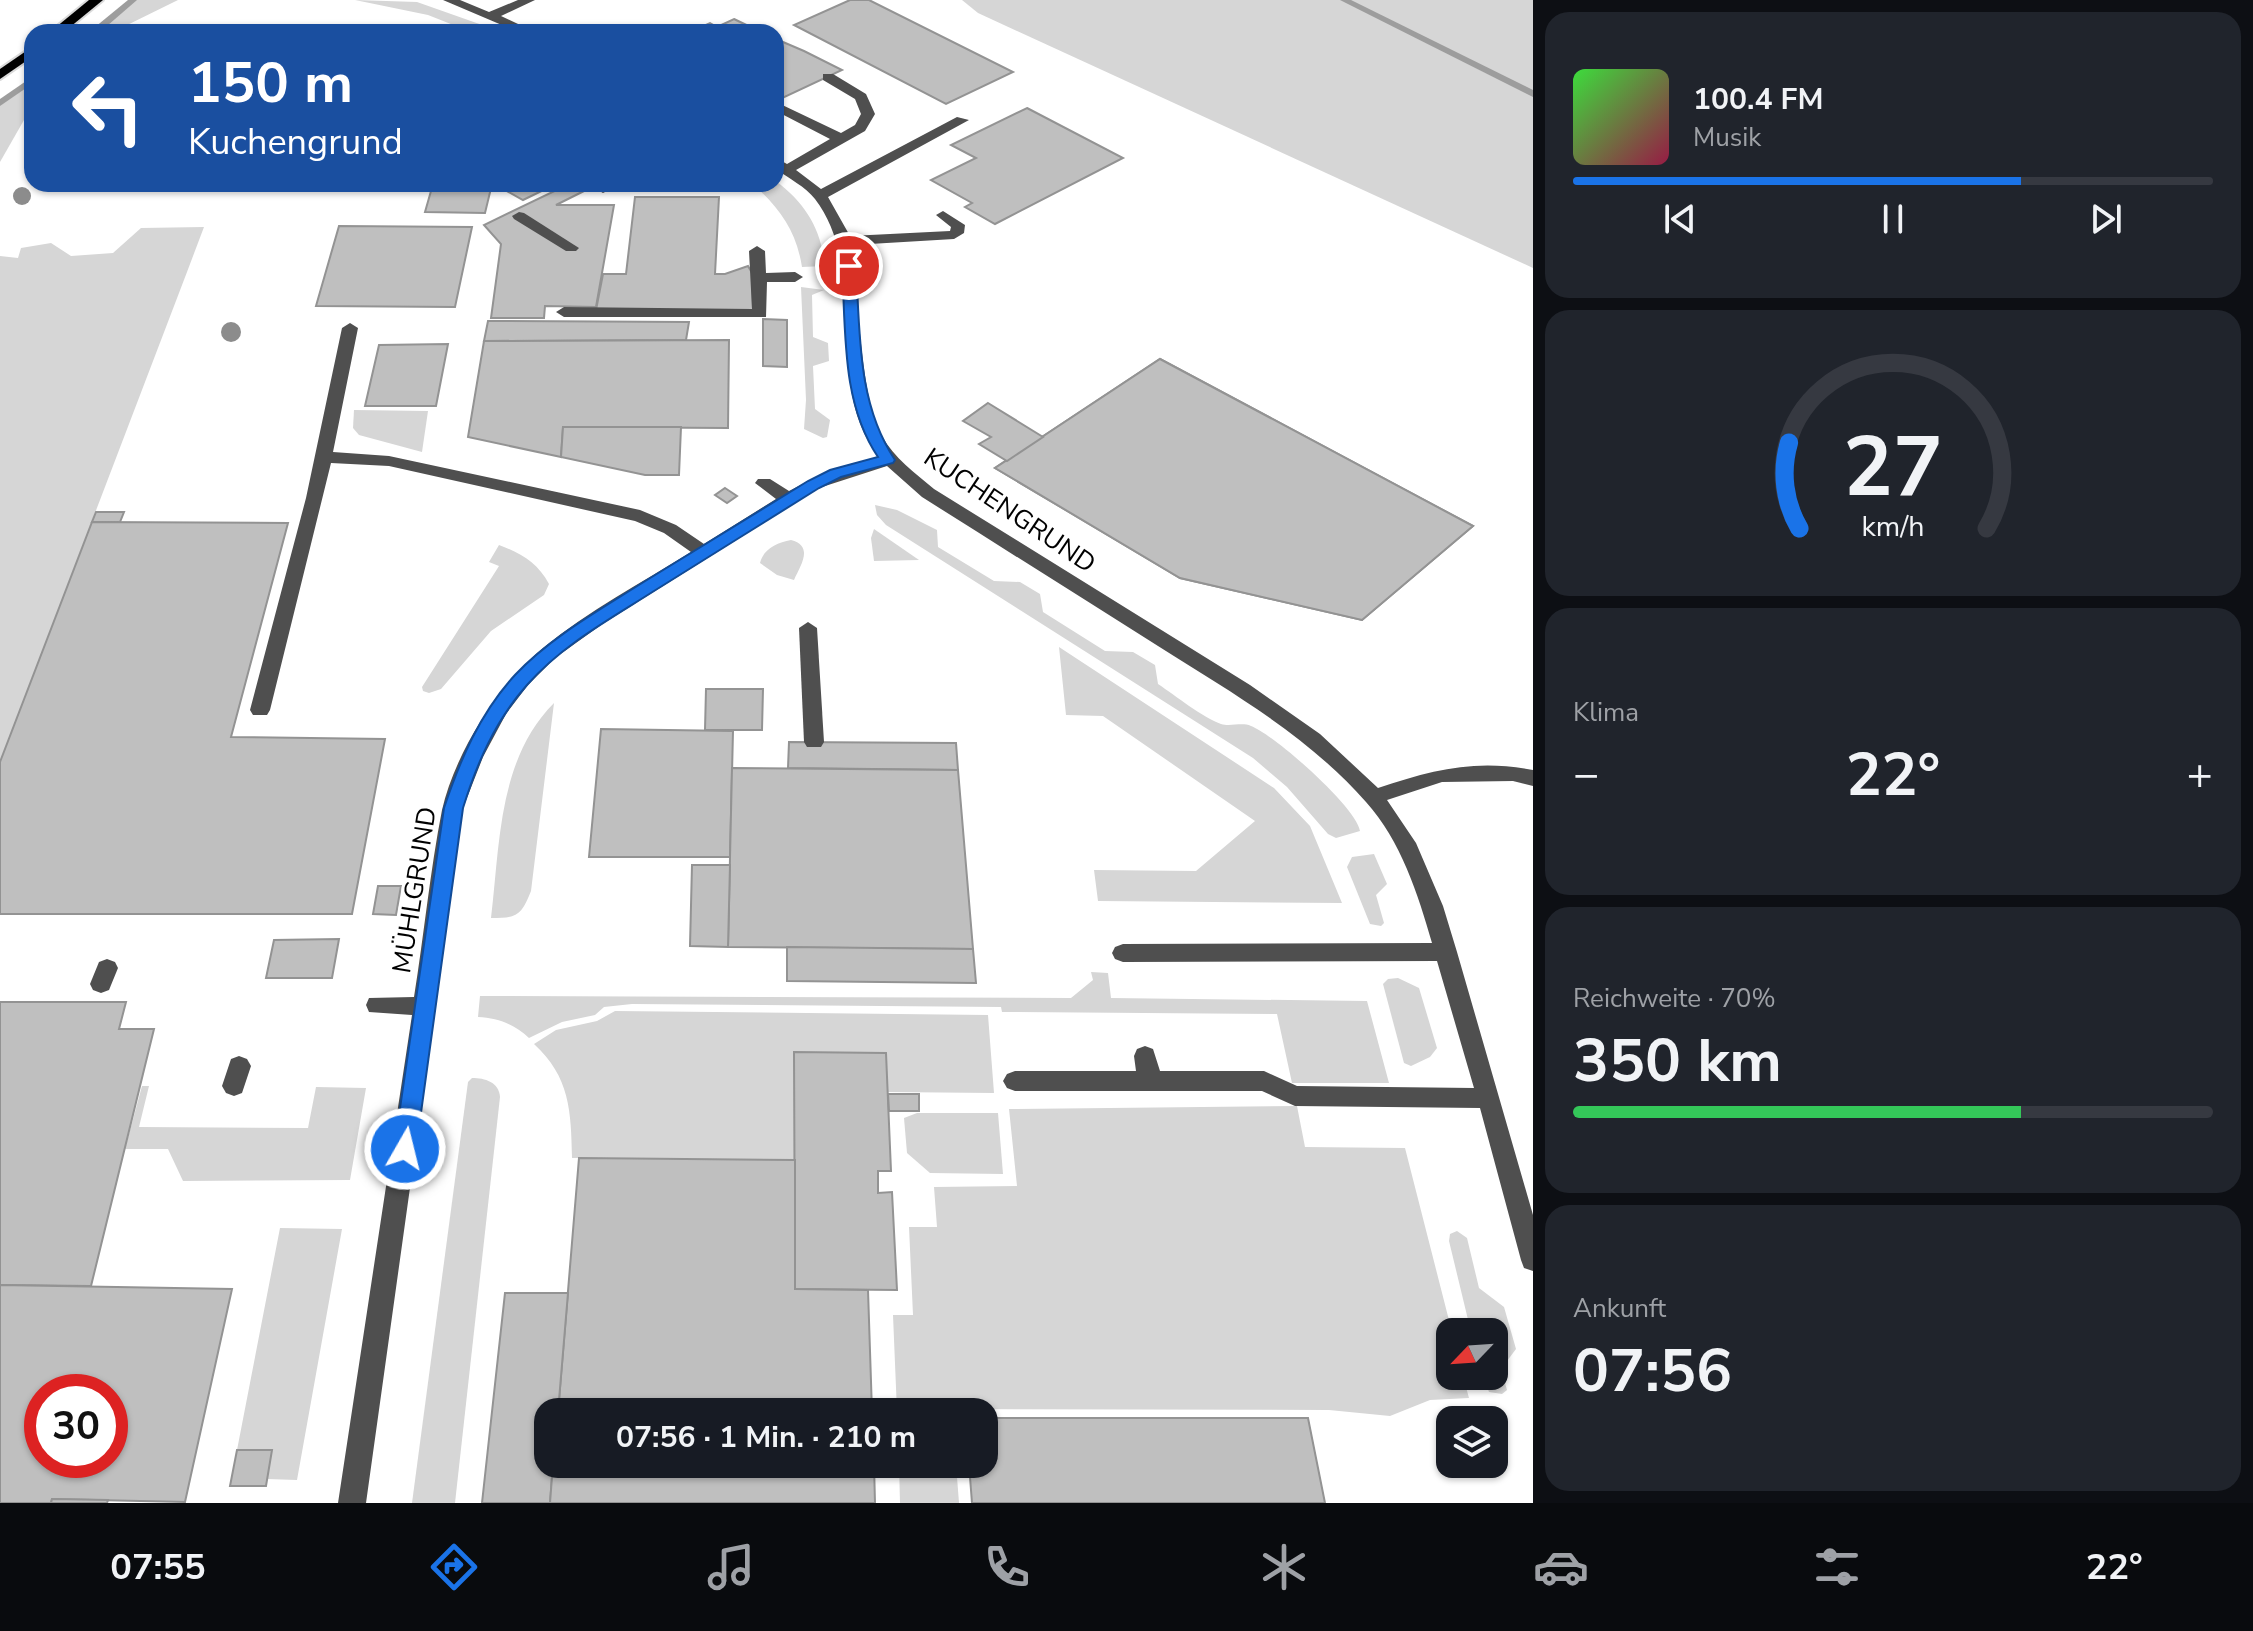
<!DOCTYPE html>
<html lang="de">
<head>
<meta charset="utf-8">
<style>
  :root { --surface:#171b24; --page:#20242c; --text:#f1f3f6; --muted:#9ea1a6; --line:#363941; --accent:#1a73e8 }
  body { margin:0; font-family:"Nunito Sans",sans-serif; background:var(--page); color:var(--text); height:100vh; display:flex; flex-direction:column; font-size:30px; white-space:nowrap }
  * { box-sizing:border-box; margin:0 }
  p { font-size:26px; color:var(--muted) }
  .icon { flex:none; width:44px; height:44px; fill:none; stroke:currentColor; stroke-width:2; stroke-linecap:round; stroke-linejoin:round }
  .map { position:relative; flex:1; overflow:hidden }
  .sheet { display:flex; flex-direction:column; gap:12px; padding:12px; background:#0d0f14; width:720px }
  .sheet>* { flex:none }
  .hud { position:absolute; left:24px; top:24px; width:760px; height:168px; border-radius:24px; box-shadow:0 2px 6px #0004; background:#1a4fa0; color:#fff; overflow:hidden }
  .needle { width:52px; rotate:245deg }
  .tools { position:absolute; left:1436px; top:1318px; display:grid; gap:16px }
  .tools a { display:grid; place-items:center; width:72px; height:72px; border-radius:16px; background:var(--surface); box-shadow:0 2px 6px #0004; font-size:40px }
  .speed { position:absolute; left:24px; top:1374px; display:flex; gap:16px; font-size:40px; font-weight:700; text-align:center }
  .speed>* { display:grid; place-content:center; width:104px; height:104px; border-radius:50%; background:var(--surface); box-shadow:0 2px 6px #0004; line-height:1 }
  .speed .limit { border:12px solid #d22; background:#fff; color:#111 }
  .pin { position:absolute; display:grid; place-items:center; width:68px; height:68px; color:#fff; margin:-34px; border:4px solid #fff; border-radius:50%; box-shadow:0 2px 8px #0007 }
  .me { position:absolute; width:88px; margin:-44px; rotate:8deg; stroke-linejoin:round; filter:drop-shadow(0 0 6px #0008) }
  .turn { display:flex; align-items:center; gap:28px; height:168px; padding:0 32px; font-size:36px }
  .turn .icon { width:104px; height:104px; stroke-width:2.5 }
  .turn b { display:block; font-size:56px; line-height:68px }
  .big { font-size:60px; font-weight:700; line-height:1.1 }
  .sheet .card { flex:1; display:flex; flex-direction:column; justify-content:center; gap:12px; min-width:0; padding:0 28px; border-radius:24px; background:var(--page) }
  .sheet .dial { align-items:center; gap:0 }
  .dial svg { height:208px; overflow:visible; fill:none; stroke:var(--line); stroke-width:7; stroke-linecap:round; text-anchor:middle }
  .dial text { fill:var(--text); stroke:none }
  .song { display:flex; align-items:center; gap:24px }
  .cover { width:96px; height:96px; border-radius:12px; background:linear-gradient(135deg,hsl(120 70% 55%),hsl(340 70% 35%)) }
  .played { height:8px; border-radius:4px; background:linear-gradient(90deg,var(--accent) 70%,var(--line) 70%) }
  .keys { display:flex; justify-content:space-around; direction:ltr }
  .heat { display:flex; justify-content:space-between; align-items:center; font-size:44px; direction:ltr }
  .charge { height:12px; border-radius:6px; background:linear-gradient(90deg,#34c759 70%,var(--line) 0) }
  .trip { position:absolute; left:534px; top:1398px; width:464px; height:80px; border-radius:24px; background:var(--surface); box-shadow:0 2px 6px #0004; font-weight:700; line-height:80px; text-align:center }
  .dock { display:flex; height:128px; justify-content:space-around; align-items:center; background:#090b0e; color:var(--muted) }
  .dock .icon { width:56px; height:56px }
  .dock .current { color:var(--accent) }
  .dock b { font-size:36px; color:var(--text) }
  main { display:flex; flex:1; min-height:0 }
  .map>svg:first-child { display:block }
</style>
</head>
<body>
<main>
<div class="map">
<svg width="1533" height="1503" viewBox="0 0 1533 1503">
  <rect width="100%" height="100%" fill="#fff"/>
  <g fill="#d6d6d6">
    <polygon points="131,0 178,0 113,32 89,32"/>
    <polygon points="355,0 417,2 502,32 471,32 428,15"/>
    <polygon points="962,0 1533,0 1533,268 978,13"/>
    <polygon points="32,77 32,106 0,162 0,101"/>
    <path d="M776 181C806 204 821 229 825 266L802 267C796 230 780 209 753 184H776Z"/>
    <polygon points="204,227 187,272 0,762 0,256 18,258 21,248 51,243 71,256 113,253 141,228"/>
    <polygon points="801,287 824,290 812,295 813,337 828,343 829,361 813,366 815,409 830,420 827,437 823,438 804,429 806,400"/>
    <polygon points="354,410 428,411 422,452 359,435 353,428"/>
    <path d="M875 505 897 510 937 530 938 547 994 581 1020 582 1040 594 1043 612 1105 651 1133 652 1155 665 1158 684C1176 696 1202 717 1221 724 1230 727 1242 722 1251 726 1275 735 1357 808 1360 831L1336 838 1328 834 1287 787 1253 758 886 525 877 515Z"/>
    <polygon points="874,529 919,560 874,561 871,538"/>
    <path d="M791 540C814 546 801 565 794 580L777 575 760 563C764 548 777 543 791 540Z"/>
    <path d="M499 545C521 553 538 563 549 584L544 595 491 631 441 689 429 693 423 691 422 687 499 566 489 562Z"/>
    <polygon points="1059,647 1274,788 1310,826 1342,903 1098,901 1094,870 1196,871 1255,821 1103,716 1066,715"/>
    <path d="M554 703 531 891C521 916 517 918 491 918 500 844 498 759 554 703Z"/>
    <polygon points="1374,854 1387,884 1376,895 1384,923 1381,926 1370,924 1347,867 1352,857"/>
    <path d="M1091 972 1108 973 1111 998 1367 1001 1389 1083H1292L1277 1014 1002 1012 1001 1007 632 1004 604 1007 595 1015 562 1022 529 1038C514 1024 498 1018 478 1017L480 996 1071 998 1093 980Z"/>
    <polygon points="1398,978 1419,988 1437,1048 1430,1057 1411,1066 1404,1063 1383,984 1388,979"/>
    <path d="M615 1011 988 1015 994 1093 888 1092 886 1053 795 1052V1160L572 1158C571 1111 570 1077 534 1044L556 1030 597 1021Z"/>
    <path d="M472 1078C485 1078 499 1082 500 1097L455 1503H412L468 1082Z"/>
    <polygon points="142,1086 149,1086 139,1127 308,1128 316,1087 366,1088 350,1180 183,1181 168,1149 125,1149"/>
    <polygon points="1297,1106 1305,1147 1405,1148 1452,1332 1450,1376 1463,1376 1469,1398 1430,1400 1390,1416 1329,1410 952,1409 952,1412 897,1412 893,1315 913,1315 909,1227 937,1227 934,1187 1017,1186 1009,1109"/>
    <polygon points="917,1113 998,1113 1003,1174 930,1173 907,1153 904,1118"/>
    <polygon points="280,1228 342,1229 297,1480 267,1479 272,1450 237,1450"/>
    <polygon points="1457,1231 1467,1238 1479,1288 1504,1307 1516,1349 1501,1369 1507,1390 1502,1394 1489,1392 1483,1376 1494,1376 1494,1332 1471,1332 1449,1241 1450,1234"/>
    <polygon points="899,1464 956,1464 959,1503 900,1503"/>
  </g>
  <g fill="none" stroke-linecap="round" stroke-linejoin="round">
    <g fill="#9d9d9d" fill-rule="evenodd">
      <polygon points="128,0 137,0 100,32 89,32"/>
      <polygon points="1340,0 1351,0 1533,90 1533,97"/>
      <polygon points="32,77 32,84 0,106 0,99"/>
    </g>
  </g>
  <g fill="#bfbfbf" stroke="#939393" stroke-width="2" fill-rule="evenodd">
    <polygon points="850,0 869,0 1013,72 946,104 794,25"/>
    <polygon points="734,19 761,32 690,32 710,23 717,27"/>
    <polygon points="776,39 804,51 842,70 776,101"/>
    <polygon points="1027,108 1123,158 995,224 965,207 972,203 931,180 976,158 951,145"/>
    <polygon points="433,184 492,184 485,213 425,212"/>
    <polygon points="517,184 541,184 548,188 523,200 505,190"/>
    <polygon points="569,184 598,184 556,205 614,205 596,307 545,306 544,318 491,318 501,244 484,225"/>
    <polygon points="635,197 719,197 715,274 725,274 748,266 752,273 753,310 596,310 603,274 626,274"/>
    <polygon points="339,226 472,227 455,307 316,306"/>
    <polygon points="763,319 787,320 787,367 763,366"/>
    <polygon points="488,321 689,322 686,340 484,341"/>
    <polygon points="729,340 728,428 563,427 561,457 468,437 484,341"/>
    <polygon points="448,344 436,406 365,406 379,345"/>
    <polygon points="1160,359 1473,526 1362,620 1180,578 995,468"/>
    <polygon points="1160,359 1473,526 1362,620 1180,578 995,468"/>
    <polygon points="988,403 1043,437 1007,461 979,444 991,437 963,421"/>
    <polygon points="563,427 681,427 679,475 645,475 561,457"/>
    <polygon points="725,488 737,496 727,503 715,495"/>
    <polygon points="96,512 124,512 120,522 92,522"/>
    <polygon points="92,522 288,523 231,737 385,739 352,914 0,914 0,762"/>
    <polygon points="706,689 763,689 762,730 705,730"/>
    <polygon points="601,729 733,731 730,857 589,857"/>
    <polygon points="789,742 956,743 958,770 788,768"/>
    <polygon points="732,768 958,770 973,949 728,947"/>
    <polygon points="692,865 730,865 728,947 690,946"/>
    <polygon points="378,886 401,886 396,915 373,914"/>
    <polygon points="339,939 332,978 266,978 274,940"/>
    <polygon points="787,947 973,949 976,983 787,981"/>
    <polygon points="0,1002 126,1002 119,1029 154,1029 91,1286 0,1285"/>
    <polygon points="794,1052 886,1053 891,1171 878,1171 878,1193 892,1192 897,1290 795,1289"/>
    <polygon points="888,1094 919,1094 919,1111 889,1111"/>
    <polygon points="579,1158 795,1160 795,1289 868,1290 872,1412 558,1412"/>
    <path d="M0 1285 232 1289 185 1502 52 1499 51 1503H0ZM42 1392H110V1460H42Z"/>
    <polygon points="505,1293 568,1293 558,1412 548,1412 548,1464 553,1464 550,1503 482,1503"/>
    <polygon points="984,1418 1308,1418 1325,1503 972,1503 969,1464 984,1464"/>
    <polygon points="237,1450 272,1450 266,1486 230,1486"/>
    <polygon points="553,1464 874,1464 875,1503 550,1503"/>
    <polygon points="52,1499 108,1500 107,1503 51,1503"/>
  </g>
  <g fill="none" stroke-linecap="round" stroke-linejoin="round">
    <defs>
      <g id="major">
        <polygon points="89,0 103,0 64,32 50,32"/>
        <polygon points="32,47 32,57 0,79 0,69"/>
      </g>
    </defs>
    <use href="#major" stroke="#dbdbdb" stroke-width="4"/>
    <g fill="#4f4f4f" fill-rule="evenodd">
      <polygon points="443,0 460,0 489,12 518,0 535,0 501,16 535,32 518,32"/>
      <path d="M823 74H833L866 94 875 114 865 131 796 170 821 189 957 117 969 120 828 197 850 236 950 231 951 227 936 215 943 211 965 225 964 233 954 239 853 245C858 293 860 397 882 436 894 458 915 473 934 489L1250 685 1320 734 1378 788C1433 770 1474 759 1533 770V786L1513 781 1442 782 1387 800 1416 843 1443 906 1457 952 1533 1215V1271L1524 1268 1521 1260 1480 1108 1295 1106 1262 1091H1015L1007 1088 1003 1081 1007 1074 1015 1071H1136L1134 1056 1137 1049 1145 1046 1153 1049 1160 1071H1264L1297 1086 1474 1088 1437 961 1123 962 1115 959 1112 953 1115 947 1123 944 1432 943C1418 894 1401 841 1366 802 1308 736 1231 692 1158 646 1079 596 1001 547 922 497L887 466 819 488 601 625 555 658 528 685 506 714 483 757 463 808 366 1503H338L412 1015 369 1012 366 1005 369 998 414 997C424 935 430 871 442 810 455 753 498 685 543 648 588 611 641 583 691 552L664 533 635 521 389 466 331 463 270 710 267 715H253L250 710 306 498 342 328 350 323 358 328 333 452 389 456 640 510 676 525 704 544 776 499 755 483 758 479H770L789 491 830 470 879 457C821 383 871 273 815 199 806 187 788 178 776 169V158L787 164 830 139 776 111V102L841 133 855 125 861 114 855 99 823 80Z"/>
      <polygon points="602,184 621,184 603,193 596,189"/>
      <polygon points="519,212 524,213 579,248 576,251 566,251 514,219 512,216"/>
      <polygon points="757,246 765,251 766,273 795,272 803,277 795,282 767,282 766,317 564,317 556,312 564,307 752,309 749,251"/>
      <polygon points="808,622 817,628 824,742 821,747 807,747 804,742 799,628"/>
      <polygon points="107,959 115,962 118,968 109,990 101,993 93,990 90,984 99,962"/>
      <polygon points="239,1056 247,1059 251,1066 242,1093 234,1096 226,1093 222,1086 231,1059"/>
    </g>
    <use href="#major" fill="#000" fill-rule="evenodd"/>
  </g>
  <g fill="#8c8c8c">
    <circle cx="22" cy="196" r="9"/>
    <circle cx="231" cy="332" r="10"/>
  </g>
  <path fill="#1a73e8" stroke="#114b97" stroke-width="2" d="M849 262 856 266C860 333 857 403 895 460L893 463 841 477 819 488C764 522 709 557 654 591 610 619 562 645 527 685 495 721 477 763 463 808L416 1149 413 1156 405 1159 398 1156 394 1149 444 808C460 760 480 713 515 675 551 637 598 611 642 583 698 549 753 515 808 481L830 470 878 457C841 402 846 331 842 266Z"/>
  <g text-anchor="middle" stroke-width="6" stroke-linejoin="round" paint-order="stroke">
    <g font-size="26" fill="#000" stroke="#fff">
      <text transform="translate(1010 510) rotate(34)" y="9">KUCHENGRUND</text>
      <text transform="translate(414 890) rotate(-81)" y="9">MÜHLGRUND</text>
    </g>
  </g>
</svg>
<div class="tools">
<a><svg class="needle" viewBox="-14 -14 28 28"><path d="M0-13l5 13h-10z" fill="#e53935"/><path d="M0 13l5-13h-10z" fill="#9ea1a6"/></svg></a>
<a><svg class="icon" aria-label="layers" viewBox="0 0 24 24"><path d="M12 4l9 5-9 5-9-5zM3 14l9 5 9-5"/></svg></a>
</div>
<div class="speed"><div class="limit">30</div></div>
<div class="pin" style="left:849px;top:266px;background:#d93025"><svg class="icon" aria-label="arrive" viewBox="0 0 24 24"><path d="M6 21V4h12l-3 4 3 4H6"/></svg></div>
<svg class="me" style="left:405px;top:1149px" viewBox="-20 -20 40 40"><circle r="17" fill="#1a73e8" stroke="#fff" stroke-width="3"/><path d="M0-11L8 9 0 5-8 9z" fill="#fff"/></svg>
<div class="trip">07:56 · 1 Min. · 210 m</div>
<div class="hud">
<div class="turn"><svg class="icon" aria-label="left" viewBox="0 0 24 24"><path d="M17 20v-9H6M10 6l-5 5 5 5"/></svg><div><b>150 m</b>Kuchengrund</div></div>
</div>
</div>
<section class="sheet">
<div class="card">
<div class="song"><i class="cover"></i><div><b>100.4 FM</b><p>Musik</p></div></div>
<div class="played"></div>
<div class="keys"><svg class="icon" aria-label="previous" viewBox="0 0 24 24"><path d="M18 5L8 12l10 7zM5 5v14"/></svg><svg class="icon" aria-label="pause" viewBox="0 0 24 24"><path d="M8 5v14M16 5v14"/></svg><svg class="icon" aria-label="next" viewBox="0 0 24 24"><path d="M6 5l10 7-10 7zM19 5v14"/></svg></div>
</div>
<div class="card dial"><svg viewBox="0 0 100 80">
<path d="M14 69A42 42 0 1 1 86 69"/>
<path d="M14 69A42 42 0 0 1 10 36" stroke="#1a73e8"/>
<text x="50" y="56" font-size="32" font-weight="700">27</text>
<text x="50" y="72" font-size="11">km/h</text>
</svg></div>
<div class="card"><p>Klima</p>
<div class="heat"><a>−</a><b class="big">22°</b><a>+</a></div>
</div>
<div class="card"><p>Reichweite · 70%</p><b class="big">350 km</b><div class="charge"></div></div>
<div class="card"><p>Ankunft</p><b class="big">07:56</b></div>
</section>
</main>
<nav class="dock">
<b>07:55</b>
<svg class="icon current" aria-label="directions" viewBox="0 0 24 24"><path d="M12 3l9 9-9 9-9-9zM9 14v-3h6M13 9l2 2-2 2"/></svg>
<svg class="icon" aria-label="music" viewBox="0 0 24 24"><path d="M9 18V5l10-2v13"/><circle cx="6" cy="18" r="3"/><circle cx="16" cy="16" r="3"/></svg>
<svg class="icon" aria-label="phone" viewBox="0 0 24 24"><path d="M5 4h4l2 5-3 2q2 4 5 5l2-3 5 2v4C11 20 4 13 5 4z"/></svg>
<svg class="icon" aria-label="climate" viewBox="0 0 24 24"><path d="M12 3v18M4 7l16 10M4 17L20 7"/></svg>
<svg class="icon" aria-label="car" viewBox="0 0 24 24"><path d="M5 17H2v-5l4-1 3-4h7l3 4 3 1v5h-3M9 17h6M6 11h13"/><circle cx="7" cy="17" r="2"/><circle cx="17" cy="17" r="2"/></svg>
<svg class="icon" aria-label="filters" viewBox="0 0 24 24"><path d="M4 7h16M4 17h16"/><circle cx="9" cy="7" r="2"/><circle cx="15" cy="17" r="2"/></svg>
<b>22°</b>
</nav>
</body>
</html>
